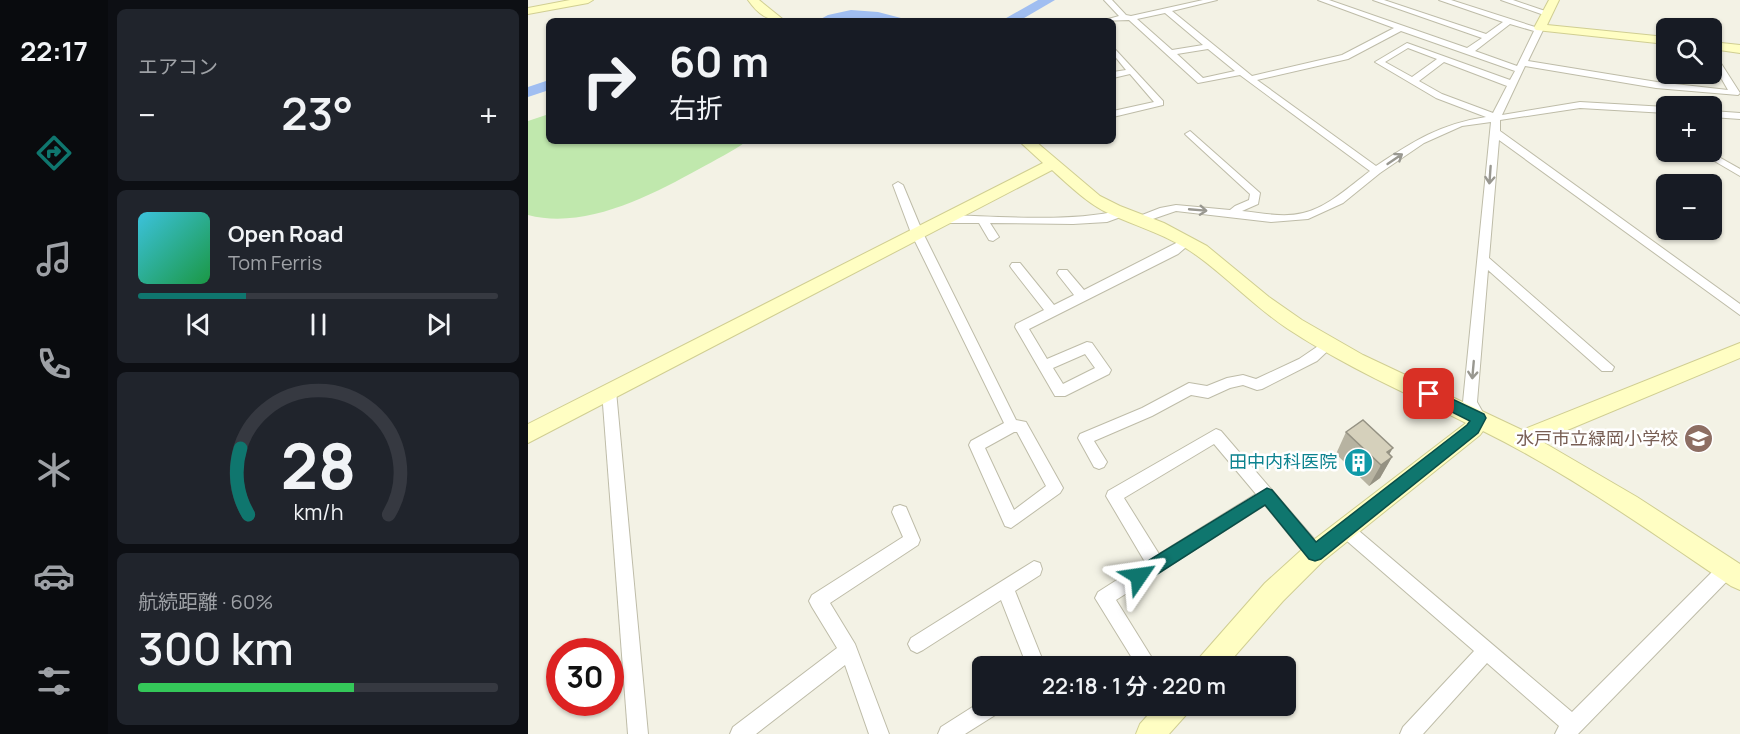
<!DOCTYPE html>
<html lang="ja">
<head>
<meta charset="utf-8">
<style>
  :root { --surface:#171b24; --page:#20242c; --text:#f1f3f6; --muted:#9ea1a6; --line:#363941; --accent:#0f766e }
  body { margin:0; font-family:Manrope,"Noto Sans JP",sans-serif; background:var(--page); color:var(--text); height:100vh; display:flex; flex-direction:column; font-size:22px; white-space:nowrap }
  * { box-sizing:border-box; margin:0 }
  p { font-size:20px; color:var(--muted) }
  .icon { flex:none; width:33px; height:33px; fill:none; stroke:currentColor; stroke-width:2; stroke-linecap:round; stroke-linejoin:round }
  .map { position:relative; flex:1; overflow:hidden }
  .sheet { display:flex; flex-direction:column; gap:9px; padding:9px; background:#0d0f14; width:420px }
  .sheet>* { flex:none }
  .top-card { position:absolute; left:18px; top:18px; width:570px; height:126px; border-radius:9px; box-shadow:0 2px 4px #0004; background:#171b24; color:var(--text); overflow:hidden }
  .buttons { position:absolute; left:1128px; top:18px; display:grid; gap:12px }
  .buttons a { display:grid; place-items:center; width:66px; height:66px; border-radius:9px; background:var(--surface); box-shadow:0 2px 4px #0004; font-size:30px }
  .speed { position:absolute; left:18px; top:638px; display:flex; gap:12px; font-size:30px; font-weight:700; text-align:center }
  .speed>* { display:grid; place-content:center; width:78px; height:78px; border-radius:50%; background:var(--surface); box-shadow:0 2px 4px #0004; line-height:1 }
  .speed .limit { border:9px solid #d22; background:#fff; color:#111 }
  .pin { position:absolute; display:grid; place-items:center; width:51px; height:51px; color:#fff; margin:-26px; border-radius:12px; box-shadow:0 3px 9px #0006 }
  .me { position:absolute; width:66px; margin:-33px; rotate:58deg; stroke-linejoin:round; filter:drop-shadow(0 0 4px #0008) }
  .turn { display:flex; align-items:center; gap:21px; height:126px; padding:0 24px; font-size:27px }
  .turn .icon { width:78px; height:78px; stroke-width:2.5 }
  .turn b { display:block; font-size:42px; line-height:51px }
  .big { font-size:45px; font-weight:600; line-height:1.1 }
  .sheet .tile { flex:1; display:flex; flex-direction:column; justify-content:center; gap:9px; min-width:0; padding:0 21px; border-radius:9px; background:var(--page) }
  .sheet .dial { align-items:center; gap:0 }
  .dial svg { height:156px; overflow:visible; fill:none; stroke:var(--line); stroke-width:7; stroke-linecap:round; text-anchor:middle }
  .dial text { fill:var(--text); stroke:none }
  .song { display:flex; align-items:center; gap:18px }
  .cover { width:72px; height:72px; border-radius:9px; background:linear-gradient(135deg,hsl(190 70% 55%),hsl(140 70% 35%)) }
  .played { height:6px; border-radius:3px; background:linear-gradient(90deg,var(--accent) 30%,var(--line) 30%) }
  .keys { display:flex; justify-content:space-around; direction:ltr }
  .heat { display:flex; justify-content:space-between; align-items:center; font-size:33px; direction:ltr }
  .charge { height:9px; border-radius:4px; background:linear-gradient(90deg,#34c759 60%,var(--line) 0) }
  .trip { position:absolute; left:444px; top:656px; width:324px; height:60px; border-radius:9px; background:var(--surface); box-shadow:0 2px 4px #0004; font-weight:600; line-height:60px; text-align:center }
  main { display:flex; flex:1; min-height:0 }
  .tab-bar { display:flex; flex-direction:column; width:108px; justify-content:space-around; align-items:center; background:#090b0e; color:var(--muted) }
  .tab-bar .icon { width:42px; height:42px }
  .tab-bar .on { color:var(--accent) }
  .tab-bar b { font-size:27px; color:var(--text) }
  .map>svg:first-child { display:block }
</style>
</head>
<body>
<main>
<nav class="tab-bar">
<b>22:17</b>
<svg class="icon on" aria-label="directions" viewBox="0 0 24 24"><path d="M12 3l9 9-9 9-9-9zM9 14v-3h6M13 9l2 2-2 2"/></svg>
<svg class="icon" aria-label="music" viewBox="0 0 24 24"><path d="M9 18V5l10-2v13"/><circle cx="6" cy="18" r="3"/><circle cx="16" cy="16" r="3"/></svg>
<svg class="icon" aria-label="phone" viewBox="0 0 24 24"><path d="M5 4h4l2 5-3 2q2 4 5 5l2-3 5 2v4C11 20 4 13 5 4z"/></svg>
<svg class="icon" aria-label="climate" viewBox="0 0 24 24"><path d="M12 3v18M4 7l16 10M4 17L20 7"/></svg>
<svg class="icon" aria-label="car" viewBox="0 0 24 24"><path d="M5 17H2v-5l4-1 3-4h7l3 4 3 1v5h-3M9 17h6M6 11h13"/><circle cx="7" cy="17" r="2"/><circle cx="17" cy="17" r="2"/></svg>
<svg class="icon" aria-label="filters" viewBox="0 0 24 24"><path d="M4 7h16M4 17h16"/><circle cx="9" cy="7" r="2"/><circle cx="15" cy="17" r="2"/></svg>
</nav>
<section class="sheet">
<div class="tile"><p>エアコン</p>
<div class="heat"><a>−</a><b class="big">23°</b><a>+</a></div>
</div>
<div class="tile">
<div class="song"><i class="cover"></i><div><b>Open Road</b><p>Tom Ferris</p></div></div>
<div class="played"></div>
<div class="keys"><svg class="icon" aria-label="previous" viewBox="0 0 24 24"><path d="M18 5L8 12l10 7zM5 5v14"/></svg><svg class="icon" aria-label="pause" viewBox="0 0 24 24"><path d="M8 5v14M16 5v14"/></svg><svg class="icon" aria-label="next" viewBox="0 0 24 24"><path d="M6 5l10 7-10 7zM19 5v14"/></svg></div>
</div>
<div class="tile dial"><svg viewBox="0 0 100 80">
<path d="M14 69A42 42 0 1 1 86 69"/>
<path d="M14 69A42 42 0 0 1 10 35" stroke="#0f766e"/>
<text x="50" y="56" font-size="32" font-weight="700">28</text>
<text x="50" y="72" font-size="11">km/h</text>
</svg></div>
<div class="tile"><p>航続距離 · 60%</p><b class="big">300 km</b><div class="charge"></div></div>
</section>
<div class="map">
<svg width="1212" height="734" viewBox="0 0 1212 734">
  <rect width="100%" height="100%" fill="#f3f2e5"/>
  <path fill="#c0e8ad" d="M21 114V141H219C204 152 187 160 171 169 122 196 57 230 0 215V121Z"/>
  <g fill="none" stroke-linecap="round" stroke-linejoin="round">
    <g fill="#a0bef1" fill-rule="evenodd">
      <polygon points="510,0 527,0 491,21 473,21"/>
      <polygon points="323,10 350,12 373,18 375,21 332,18 289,21 300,15"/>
      <polygon points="21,80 21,90 0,97 0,87"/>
    </g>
    <defs>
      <g id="street">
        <path d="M576 0H584L598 15 603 16 675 0H689L644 11 724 76 814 55 866 28 790 0H801L939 48 954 38 845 0H856L958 34 975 22 911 0H923L1007 27 1015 26 1016 28 1000 61 1129 82 1200 90 1184 62V54H1187L1212 93 1210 95 1128 88 997 66 974 115 1052 102 1138 107V113L1052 108 972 120V131L1212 304V315L971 140 961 258 1086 367 1084 371H1074L960 270 949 402 958 418 956 422 951 424 946 422 935 402 963 122 934 126 896 143 852 173 815 203 780 219 743 222 648 211 613 223 609 221V217L632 208 648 205 702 210 707 206 721 200 722 194 659 136 657 134 662 131 732 193 730 204 714 211C733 213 756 218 775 213 800 207 821 187 842 171L712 75 670 83 601 20 573 21 591 16ZM637 13 675 45 644 50 609 19ZM982 24 1006 31 989 66 947 51ZM873 31 987 71 982 80 879 43 847 62 908 98 958 117C912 124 886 141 848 166L729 80 820 59ZM880 48 909 59 884 77 857 62ZM680 49 707 71 675 78 649 54ZM916 62 979 86 965 113 914 94 891 81Z"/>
        <polygon points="973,0 985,0 1023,13 1016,15"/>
        <polygon points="585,47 635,101 635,105 585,117 585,111 626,102 602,74 585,78 585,72 598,70 585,54"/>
        <polygon points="1184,111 1212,113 1212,119 1184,117"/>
        <polygon points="1171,152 1182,152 1212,169 1212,176"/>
        <path d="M370 182 375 185 395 233 488 420 498 422 535 488 532 493 483 528 477 526 441 445 443 441 476 423 383 233 365 185ZM486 432H489L518 486 486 510 457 448Z"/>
        <path d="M594 210 598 211V215L579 222 545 224 462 223 471 237 465 241 461 240 451 223H415L409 219 415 215C469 216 543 223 594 210Z"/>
        <path d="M658 238 664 242 650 254 501 329 519 359 559 342 564 343 583 370 581 374 537 396H527L487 327 488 324 516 310 484 269 482 266 484 263H492L526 305 546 295 531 276 529 273 531 270H539L556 290ZM557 354 567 368 535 384 525 368Z"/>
        <polygon points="799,340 806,345 789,361 734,389 729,390 715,385 702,388 680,398 663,395 624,416 566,441 579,462 576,467 571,469 566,467 550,438 552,434 614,408 661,383 679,386 699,378 715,375 728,379 771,359"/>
        <polygon points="81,385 86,387 88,391 120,734 100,734 74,391 76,387"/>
        <path d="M688 429 693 431 793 547 795 553 793 559 787 561 781 559 737 505 588 600 629 666H609L567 598 570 592 617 562 578 496 580 491ZM686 444 728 494 631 554 596 498Z"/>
        <polygon points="372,505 378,507 392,540 390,545 302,603 327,644 361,734 341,734 317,665 228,734 202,734 205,727 309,648 284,607 281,601 284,595 375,537 364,512 366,507"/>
        <polygon points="818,522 824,525 1044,712 1194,562 1200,560 1206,562 1208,568 1206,574 1050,734 1027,734 1031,726 959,663 895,734 872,734 875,727 946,651 812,535 810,530 812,525"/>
        <polygon points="506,561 512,563 514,569 512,575 487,591 517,666 499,666 473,600 395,650 389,653 383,650 380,644 383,638"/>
        <polygon points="454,701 454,705 475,705 472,712 437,734 410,734 413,727"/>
      </g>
      <g id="secondary">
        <polygon points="42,0 65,0 60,3 0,14 0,8"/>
        <path d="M220 0H231L257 21C239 21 230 14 220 0Z"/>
        <polygon points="1021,0 1031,0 1019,25 1138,37 1138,44 1008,30 1006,28"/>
        <polygon points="1184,42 1212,45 1212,53 1184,49"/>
        <path d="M491 141H507L572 196 592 206 636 223 679 246 741 297 774 320 835 355 994 430 1212 343V358L1013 441 1109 497 1212 564V590L1203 586C1123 532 1042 474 955 431L952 435 795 561 755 601 698 666H668L672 657 737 583 779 545 938 423C878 393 816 366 760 329 727 307 700 278 668 255 642 236 610 227 582 214 560 204 542 186 524 170L0 443V424L515 163Z"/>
        <polygon points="629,705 662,705 658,715 641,734 608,734 612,724"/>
      </g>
    </defs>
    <use href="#street" stroke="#bebca8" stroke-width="2"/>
    <use href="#secondary" stroke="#d0ce92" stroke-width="2"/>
    <use href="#street" fill="#fff" fill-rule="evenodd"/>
    <use href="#secondary" fill="#fffec3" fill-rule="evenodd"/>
  </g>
  <polygon fill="#b7b3a1" points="818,432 861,454 864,457 852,478 841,486 808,454"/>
  <polygon fill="#959283" points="865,448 856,463 864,457 852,478 841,486 853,465 859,452"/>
  <polygon fill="#d5d0bb" stroke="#959283" stroke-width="1.5" points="835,420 865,448 859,452 864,457 853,465 818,432"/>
  <defs><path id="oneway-shaft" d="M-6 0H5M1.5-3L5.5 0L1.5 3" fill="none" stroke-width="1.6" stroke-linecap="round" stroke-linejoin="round" transform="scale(1.5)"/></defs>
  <g stroke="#999890">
    <use href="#oneway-shaft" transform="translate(867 159) rotate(-34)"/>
    <use href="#oneway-shaft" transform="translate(962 175) rotate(94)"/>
    <use href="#oneway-shaft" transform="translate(670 210) rotate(5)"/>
    <use href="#oneway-shaft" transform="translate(945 370) rotate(95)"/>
  </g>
  <polygon fill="#0f766e" stroke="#0a4d48" stroke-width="1.5" points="901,388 956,414 958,418 950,433 793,559 787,561 781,559 737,505 617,582 611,584 605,582 602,576 605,570 739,488 744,490 788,542 939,425 942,421 896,398 894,394 896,390"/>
  <defs>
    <symbol id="school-disc" viewBox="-11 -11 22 22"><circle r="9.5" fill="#8d6e63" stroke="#fff"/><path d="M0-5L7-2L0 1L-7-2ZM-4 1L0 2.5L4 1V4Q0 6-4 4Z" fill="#fff"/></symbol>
    <symbol id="building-disc" viewBox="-11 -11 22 22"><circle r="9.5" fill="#0f9aa8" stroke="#fff"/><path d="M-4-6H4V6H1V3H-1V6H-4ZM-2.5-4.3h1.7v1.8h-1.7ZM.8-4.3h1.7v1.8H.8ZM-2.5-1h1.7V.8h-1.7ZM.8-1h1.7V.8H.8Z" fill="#fff"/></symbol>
  </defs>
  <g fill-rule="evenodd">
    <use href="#school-disc" x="1154" y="422" width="33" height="33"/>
    <use href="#building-disc" x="814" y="446" width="33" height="33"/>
  </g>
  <g text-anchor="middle" stroke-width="5" stroke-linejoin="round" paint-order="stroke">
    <g font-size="18" fill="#785e54" stroke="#fff" text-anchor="end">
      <text x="1150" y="445">水戸市立緑岡小学校</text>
    </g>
    <g font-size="18" fill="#0d838f" stroke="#fff" text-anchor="end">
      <text x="809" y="468">田中内科医院</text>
    </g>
  </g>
</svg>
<div class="buttons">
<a><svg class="icon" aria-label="search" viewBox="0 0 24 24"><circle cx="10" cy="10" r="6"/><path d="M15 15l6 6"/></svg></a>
<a>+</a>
<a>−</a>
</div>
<div class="speed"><div class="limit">30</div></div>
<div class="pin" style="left:901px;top:394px;background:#d93025"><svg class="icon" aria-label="arrive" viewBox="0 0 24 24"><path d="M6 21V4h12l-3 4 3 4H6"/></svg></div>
<svg class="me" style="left:611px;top:576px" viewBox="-20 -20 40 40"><path d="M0-17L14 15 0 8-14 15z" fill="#0f766e" stroke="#fff" stroke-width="4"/></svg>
<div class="trip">22:18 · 1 分 · 220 m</div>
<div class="top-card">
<div class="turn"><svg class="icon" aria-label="right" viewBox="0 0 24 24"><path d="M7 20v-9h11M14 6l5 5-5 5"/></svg><div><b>60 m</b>右折</div></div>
</div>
</div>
</main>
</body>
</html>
